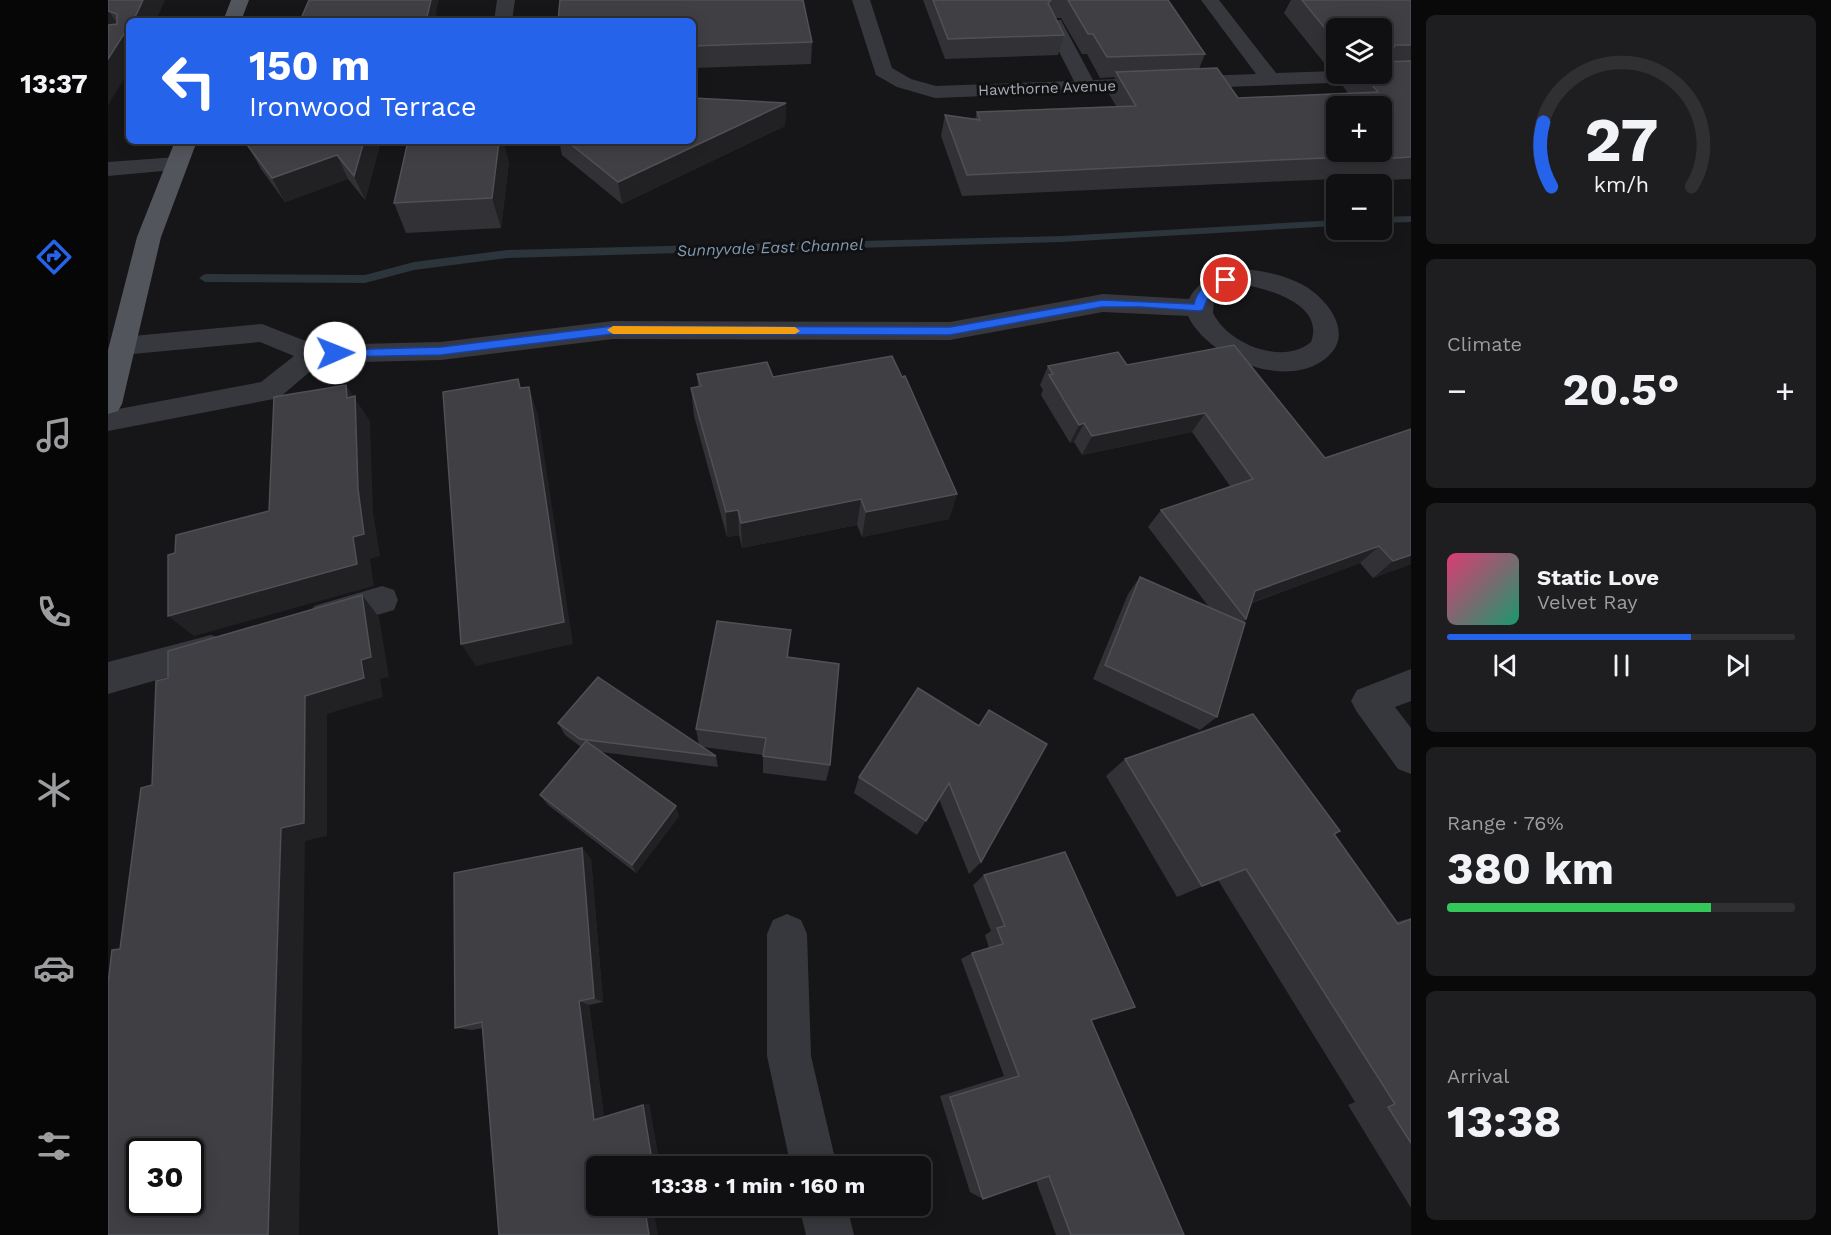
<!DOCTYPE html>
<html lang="en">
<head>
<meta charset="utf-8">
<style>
  :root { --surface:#101012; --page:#1e1e20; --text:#f1f3f6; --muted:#9c9d9f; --line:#303032; --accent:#2563eb }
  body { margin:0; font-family:"Work Sans",sans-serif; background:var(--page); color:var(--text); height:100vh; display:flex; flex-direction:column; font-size:22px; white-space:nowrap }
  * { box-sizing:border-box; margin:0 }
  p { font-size:20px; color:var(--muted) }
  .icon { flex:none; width:33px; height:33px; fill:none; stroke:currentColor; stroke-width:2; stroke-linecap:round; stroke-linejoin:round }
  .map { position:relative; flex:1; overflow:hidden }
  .details { display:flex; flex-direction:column; gap:15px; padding:15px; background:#09090a; width:420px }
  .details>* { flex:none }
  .hud { position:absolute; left:18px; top:18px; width:570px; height:126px; border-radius:9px; box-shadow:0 3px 15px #0003,0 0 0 2px var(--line); background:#2563eb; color:#fff; overflow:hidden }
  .tools { position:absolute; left:1218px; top:18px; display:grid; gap:12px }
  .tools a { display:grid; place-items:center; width:66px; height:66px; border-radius:9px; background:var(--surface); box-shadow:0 3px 15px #0003,0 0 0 2px var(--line); font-size:30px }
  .speed { position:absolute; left:18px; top:1138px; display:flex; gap:12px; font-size:30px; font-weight:700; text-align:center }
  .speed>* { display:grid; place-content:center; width:78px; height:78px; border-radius:50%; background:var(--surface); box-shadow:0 3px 15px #0003,0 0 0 2px var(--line); line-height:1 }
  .speed .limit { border:3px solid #111; border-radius:9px; background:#fff; color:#111 }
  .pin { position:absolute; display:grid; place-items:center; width:51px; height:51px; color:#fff; margin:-26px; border:3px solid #fff; border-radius:50%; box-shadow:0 2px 6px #0007 }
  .me { position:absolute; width:66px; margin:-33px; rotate:89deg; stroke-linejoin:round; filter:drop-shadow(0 0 4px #0008) }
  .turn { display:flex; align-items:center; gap:21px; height:126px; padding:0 24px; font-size:27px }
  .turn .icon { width:78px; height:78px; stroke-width:2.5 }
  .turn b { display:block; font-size:42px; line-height:51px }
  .big { font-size:45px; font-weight:700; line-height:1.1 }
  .details .tile { flex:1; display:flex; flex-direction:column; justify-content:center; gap:9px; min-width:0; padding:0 21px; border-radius:9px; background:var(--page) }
  .details .dial { align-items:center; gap:0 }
  .dial svg { height:156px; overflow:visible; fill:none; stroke:var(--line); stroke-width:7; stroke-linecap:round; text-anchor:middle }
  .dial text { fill:var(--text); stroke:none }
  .song { display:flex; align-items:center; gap:18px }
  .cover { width:72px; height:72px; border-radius:9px; background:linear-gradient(135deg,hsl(340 70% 55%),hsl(160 70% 35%)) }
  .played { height:6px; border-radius:3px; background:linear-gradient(90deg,var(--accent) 70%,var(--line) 70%) }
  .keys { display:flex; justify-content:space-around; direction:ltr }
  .heat { display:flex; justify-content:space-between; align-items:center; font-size:33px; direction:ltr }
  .charge { height:9px; border-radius:4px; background:linear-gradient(90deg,#34c759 76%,var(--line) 0) }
  .trip { position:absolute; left:478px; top:1156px; width:345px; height:60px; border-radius:9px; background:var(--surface); box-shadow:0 3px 15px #0003,0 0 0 2px var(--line); font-weight:700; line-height:60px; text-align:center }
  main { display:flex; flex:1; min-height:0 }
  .dock { display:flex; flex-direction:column; width:108px; justify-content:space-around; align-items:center; background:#060607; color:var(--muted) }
  .dock .icon { width:42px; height:42px }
  .dock .current { color:var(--accent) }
  .dock b { font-size:27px; color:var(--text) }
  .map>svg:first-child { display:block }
</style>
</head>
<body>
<main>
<nav class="dock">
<b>13:37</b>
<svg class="icon current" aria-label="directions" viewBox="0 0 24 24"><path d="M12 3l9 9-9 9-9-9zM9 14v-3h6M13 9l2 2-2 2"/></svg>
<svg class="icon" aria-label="music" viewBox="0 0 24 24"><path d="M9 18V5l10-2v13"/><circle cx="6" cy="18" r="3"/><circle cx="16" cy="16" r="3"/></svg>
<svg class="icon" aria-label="phone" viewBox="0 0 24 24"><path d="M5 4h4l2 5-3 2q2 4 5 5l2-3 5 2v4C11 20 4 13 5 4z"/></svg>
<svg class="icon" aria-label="climate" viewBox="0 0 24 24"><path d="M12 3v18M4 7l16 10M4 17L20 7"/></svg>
<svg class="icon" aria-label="car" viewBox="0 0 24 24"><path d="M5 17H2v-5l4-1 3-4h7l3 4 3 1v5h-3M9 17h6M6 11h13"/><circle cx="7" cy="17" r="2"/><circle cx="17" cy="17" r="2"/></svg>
<svg class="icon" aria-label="filters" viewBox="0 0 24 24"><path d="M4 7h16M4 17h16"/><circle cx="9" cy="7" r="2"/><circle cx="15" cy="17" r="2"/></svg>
</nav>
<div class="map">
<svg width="1303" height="1235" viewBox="0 0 1303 1235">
  <rect width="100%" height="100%" fill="#161618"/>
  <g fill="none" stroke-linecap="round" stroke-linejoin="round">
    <g fill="#2c353c" fill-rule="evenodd">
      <polygon points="1303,216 1303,222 1274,223 1274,217"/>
      <polygon points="1228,220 1228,226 954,242 399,258 306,270 257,283 97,282 91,278 97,274 257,275 306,262 399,250 954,236"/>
    </g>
    <g fill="#37383d" fill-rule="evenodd">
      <polygon points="389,0 407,0 404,21 386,21"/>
      <polygon points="744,0 762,0 784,68 803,79 828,86 966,81 937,24 939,20 953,20 955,24 985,80 1148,74 1093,0 1111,0 1168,73 1228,71 1228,74 1274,74 1274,69 1303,68 1303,80 827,98 789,87 768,75"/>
      <polygon points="69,157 77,159 80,164 77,169 0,176 0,162"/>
      <path d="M1136 269C1154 271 1173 274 1189 282 1217 294 1250 334 1217 359 1177 390 1100 358 1080 316L995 312 842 340 505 339 333 360 212 363 171 398 0 431V411L153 382 186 356 152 342 14 355 5 353 1 346 5 339 14 337 154 324 208 345 333 342 505 321 842 322 995 294 1081 299C1092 277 1114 273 1136 269ZM1136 285C1162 289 1217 305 1203 342 1175 366 1120 344 1105 313L1106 299 1113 292Z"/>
      <polygon points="274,586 286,590 290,600 286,610 218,630 206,626 202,616 206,606"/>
      <polygon points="103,635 115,639 120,650 115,661 0,694 0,662"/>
      <polygon points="1303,669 1303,701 1287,707 1303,728 1303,774 1290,769 1249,712 1243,701 1249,690"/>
      <polygon points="679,914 693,920 699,934 703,1056 729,1167 683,1167 659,1056 659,934 665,920"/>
      <polygon points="691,1206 739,1206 746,1235 698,1235"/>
    </g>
    <g fill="#53555c" fill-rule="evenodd">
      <polygon points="123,0 141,0 133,21 115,21"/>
      <polygon points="67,141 89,141 53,237 14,404 10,411 0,414 0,350 29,237"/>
    </g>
  </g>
  <g fill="#323236">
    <polygon points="0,0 57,0 0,105"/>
    <polygon points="815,0 1060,0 1097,54 1091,69 1130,98 1240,93 1234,85 1240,74 1274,74 1274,28 1228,28 1228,69 1221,69 1176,13 1183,0 1303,0 1303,179 1255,181 1253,178 1157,182 854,196 833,136 837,115 867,119 869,112 1008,106 1001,94 1007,77 992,78 979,54 974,54 953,18 948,18 956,35 950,55 837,59"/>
    <polygon points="585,21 704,42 703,64 585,68"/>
    <polygon points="678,103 677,126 514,204 454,155 451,141 585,141"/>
    <polygon points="273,141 257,200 240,179 177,202 153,169 140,146"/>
    <polygon points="401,162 393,228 298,233 286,203"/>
    <polygon points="1019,365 1217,458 1303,429 1303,564 1265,578 1252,563 1144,603 1138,619 1136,622 1109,717 1092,730 985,679 1020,594 1032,577 1101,607 1040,527 1053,510 1122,486 1084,432 974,455 966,442 962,443 933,395 935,390 932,385 940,366"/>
    <polygon points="589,374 665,377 849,494 841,519 754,537 749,525 634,548 631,535 619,537 586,416 583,388 590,387"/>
    <polygon points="681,652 681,657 722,765 718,781 655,773 655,755 595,747 608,756 610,767 493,752 571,816 528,873 440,805 432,795 473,747 457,735 450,723 591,745 588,729"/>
    <polygon points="810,688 873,862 861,874 831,799 809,835 746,793 751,777"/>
    <polygon points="1017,759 1226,834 1288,922 1303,918 1303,1208 1240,1105 1247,1102 1110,880 1069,897 998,776"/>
    <polygon points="474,848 483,859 495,1002 481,1005 496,1117 541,1104 552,1167 375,1028 364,1030 347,1028"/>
    <polygon points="876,875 983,1020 1076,1235 948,1235 928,1181 875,1199 862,1192 832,1096 896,1076 853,959 864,953 881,948 877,935 883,931 865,885"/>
  </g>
  <g fill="#212124">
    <polygon points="35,0 57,0 48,21 24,21"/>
    <polygon points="318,0 331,0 328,13 330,21 318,21"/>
    <polygon points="0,11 1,11 15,33 0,34"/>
    <polygon points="21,26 21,71 0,105 0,59"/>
    <polygon points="678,103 677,126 514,204 510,182"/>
    <polygon points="256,141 273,141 257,200 246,176"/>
    <polygon points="391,141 395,141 401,162 393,228 384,198"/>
    <polygon points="229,155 240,179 177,202 164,178"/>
    <polygon points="238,385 262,421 265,512 272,556 262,559 266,586 86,636 60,616 245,537"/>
    <polygon points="421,387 430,415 465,644 368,666 353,644"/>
    <polygon points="1097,413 1084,432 974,455 984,436"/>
    <polygon points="976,423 966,442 962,443 971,425"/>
    <polygon points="849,494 841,519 754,537 758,512"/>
    <polygon points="753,499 749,525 634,548 633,523"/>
    <polygon points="630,510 631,535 619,537 618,512"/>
    <polygon points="1271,546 1252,563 1131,607 1147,591"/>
    <polygon points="1303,555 1303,564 1265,578 1285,561"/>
    <polygon points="254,595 271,617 281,677 272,679 275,697 219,714 219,836 197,841 191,1235 160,1235 173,828 197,696 253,660"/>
    <polygon points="683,630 681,652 678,678 679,657"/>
    <polygon points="568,806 571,816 528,873 524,865"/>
    <polygon points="474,848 483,859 495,1002 486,998"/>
    <polygon points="471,1001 481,1005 496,1117 486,1120"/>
    <polygon points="541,1104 552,1167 545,1167 535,1105"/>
    <polygon points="545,1206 550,1235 541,1235 537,1210"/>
  </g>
  <g fill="#3f3f44" stroke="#4f5156" stroke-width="1.5" fill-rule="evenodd">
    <polygon points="0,0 35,0 28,15 24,21 21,21 21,26 0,59 0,25 9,24 9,14 0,11"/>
    <polygon points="201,0 323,0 318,21 192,21"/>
    <polygon points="452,0 695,0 704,42 585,46 585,21 450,21"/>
    <polygon points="825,0 943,0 940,3 956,35 840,39"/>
    <polygon points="960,0 1060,0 1097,54 999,57 985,34 980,34"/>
    <polygon points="1194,0 1303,0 1303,45 1287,45 1285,50 1274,50 1274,28 1228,28 1228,42"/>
    <path d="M1303 61V157L1270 159 1268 156 1169 160 859 175 837 115 872 120 869 112 1028 106 1008 72 1109 68 1130 98 1270 92 1255 74H1274V62ZM1228 106H1274V152H1228Z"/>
    <polygon points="585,98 678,103 510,182 459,141 585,141"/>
    <polygon points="141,141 256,141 246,176 229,155 164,178 140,146"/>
    <polygon points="300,141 391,141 384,198 286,203"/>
    <polygon points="1126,345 1217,458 1303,429 1303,555 1285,561 1271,546 1147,591 1138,619 1053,510 1145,479 1097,413 984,436 976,423 971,425 941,375 945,374 940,366 1010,352 1019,365"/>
    <polygon points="784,356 794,377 797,376 849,494 758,512 753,499 633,523 630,510 618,512 583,388 593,386 589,374 659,362 665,377"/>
    <polygon points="410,379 412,388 421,387 456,622 353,644 335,392"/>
    <polygon points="238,385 239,398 247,396 250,489 256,534 245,537 249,564 60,616 60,555 67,553 68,535 161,511 166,397"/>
    <polygon points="1032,577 1137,623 1109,717 997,665"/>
    <path d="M254 595 263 657 253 660 256 678 197 696 196 823 173 828 160 1235H0V984L4 950 12 949 33 788 44 785 48 681 60 678V651ZM32 1152H82V1203H32Z"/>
    <polygon points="609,621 683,630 679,657 731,664 722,765 655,756 658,738 588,729"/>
    <polygon points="490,677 608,756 472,739 450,723"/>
    <polygon points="810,688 871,726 881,710 939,744 873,862 841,783 818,821 751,777"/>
    <polygon points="1145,714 1232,831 1226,834 1290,924 1303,919 1303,1143 1280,1107 1287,1104 1138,869 1094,886 1017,759"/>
    <polygon points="478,741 568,806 524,865 432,795"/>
    <polygon points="474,848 486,998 471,1001 486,1120 535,1105 545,1167 489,1167 489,1206 550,1206 537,1210 541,1235 391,1235 374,1022 347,1028 346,873"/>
    <polygon points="957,852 1027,1007 983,1020 1076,1235 963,1235 941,1176 875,1199 842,1097 911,1076 864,953 895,944 889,928 897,926 876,875"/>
  </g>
  <path fill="#2563eb" stroke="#184099" stroke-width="1.5" d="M1118 276 1121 277V282C1102 290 1102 292 1095 310L1091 311 1032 307H994L842 335 505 334 333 355 227 357 221 353 227 350 333 347 505 326 842 327 994 300 1086 304C1090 287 1102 281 1118 276Z"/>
  <polygon fill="#f59e0b" points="505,326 687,327 692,331 687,334 505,334 499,330"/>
  <g text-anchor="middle" stroke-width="6" stroke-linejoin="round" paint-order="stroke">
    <g font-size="15" fill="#a8adb8" stroke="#111113">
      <text transform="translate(939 88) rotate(-2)" y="5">Hawthorne Avenue</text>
    </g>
    <g font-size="16" font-style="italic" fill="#7f9bb3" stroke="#111113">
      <text transform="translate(662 247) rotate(-2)" y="6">Sunnyvale East Channel</text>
    </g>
  </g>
</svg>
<div class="tools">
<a><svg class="icon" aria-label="layers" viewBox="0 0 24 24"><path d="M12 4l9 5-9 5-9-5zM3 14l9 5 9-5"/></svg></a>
<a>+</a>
<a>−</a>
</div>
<div class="speed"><div class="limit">30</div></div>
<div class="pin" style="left:1118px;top:280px;background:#d93025"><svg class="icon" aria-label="arrive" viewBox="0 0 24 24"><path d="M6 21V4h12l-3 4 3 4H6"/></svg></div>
<svg class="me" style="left:227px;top:353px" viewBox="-20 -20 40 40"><circle r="19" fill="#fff"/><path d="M0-13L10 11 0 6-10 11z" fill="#2563eb"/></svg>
<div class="trip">13:38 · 1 min · 160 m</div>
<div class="hud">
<div class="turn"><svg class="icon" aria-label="left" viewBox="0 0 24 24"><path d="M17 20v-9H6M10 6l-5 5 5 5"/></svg><div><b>150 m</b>Ironwood Terrace</div></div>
</div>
</div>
<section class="details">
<div class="tile dial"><svg viewBox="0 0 100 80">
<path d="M14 69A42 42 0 1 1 86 69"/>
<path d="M14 69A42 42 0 0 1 10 36" stroke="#2563eb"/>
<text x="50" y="56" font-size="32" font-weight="700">27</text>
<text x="50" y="72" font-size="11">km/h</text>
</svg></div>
<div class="tile"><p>Climate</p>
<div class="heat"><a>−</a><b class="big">20.5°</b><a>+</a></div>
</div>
<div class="tile">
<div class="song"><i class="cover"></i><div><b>Static Love</b><p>Velvet Ray</p></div></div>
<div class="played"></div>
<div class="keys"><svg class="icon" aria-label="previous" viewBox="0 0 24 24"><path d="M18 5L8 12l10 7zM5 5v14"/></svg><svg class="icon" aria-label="pause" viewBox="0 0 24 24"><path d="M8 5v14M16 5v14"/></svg><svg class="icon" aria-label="next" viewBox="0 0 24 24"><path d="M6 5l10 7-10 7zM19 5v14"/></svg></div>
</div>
<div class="tile"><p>Range · 76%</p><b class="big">380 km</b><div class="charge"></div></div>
<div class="tile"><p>Arrival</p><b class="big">13:38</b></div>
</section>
</main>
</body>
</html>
